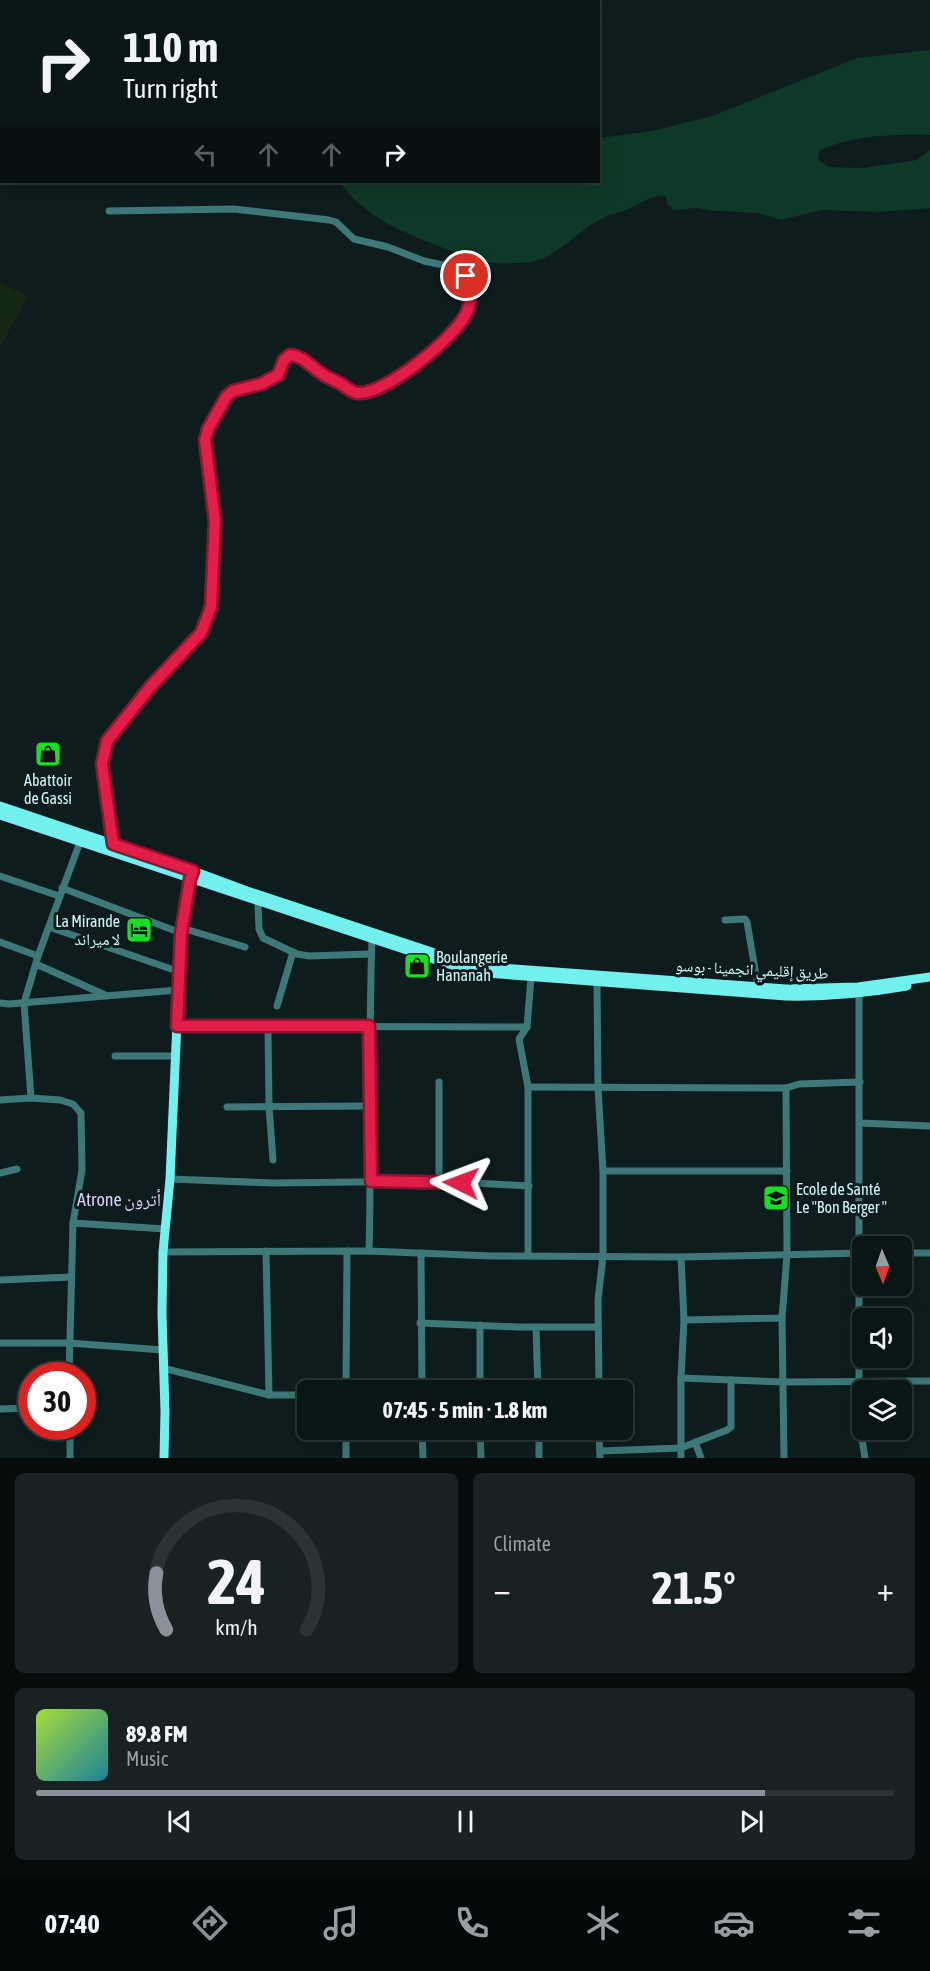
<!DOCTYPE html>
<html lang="en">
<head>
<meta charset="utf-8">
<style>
  :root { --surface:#0a1516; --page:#182223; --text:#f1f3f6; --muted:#999fa1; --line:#2a3435; --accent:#8c9099 }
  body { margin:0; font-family:"Asap Condensed","Noto Naskh Arabic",sans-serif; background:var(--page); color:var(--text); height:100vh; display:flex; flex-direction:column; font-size:22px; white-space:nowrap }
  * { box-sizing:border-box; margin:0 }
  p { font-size:20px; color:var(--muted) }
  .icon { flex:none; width:33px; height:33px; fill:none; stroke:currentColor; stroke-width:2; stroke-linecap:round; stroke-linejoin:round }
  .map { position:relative; height:1458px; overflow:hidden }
  .details { display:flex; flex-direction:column; gap:15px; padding:15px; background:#060c0c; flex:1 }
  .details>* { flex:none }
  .banner { position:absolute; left:0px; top:0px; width:600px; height:183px; box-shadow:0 6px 24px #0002,0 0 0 2px var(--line); background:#0a1516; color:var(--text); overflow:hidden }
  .needle { width:39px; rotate:178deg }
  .controls { position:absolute; left:852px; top:1236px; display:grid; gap:12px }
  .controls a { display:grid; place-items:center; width:60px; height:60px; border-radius:9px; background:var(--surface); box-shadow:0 6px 24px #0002,0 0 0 2px var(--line); font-size:30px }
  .speed { position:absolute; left:18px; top:1362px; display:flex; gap:12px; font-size:30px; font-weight:700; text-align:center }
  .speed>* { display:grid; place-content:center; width:78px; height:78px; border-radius:50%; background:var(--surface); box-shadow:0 6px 24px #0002,0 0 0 2px var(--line); line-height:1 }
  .speed .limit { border:9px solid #d22; background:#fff; color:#111 }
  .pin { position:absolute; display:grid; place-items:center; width:51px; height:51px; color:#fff; margin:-26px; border:3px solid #fff; border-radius:50%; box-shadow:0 2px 6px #0007 }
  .me { position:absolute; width:66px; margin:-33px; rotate:273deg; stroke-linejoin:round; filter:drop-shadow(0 0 4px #0008) }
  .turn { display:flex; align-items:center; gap:21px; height:126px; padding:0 24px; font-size:27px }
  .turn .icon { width:78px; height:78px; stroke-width:2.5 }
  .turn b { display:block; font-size:42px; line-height:51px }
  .lanes { display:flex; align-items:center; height:57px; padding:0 24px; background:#0003; justify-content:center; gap:30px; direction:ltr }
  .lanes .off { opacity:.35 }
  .big { font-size:45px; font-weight:700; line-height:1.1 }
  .details .tile { flex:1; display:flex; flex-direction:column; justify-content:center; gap:9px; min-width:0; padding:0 21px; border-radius:9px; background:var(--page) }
  .details .dial { align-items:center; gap:0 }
  .dial svg { height:156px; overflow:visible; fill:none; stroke:var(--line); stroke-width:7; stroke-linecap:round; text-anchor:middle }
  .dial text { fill:var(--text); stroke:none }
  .song { display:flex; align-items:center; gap:18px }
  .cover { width:72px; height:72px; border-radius:9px; background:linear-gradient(135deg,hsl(80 70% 55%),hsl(190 70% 35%)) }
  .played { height:6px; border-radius:3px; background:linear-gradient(90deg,var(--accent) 85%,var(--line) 85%) }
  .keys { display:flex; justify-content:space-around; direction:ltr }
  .heat { display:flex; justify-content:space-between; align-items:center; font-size:33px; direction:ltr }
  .details .tiles { flex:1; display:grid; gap:15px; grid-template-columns:1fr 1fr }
  .tile:last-child { grid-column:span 2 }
  .trip { position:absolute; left:297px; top:1380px; width:336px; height:60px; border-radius:9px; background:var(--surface); box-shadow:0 6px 24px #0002,0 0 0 2px var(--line); font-weight:700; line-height:60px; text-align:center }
  .tab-bar { display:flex; height:96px; justify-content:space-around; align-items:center; background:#040809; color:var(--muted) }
  .tab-bar .icon { width:42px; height:42px }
  .tab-bar .on { color:var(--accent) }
  .tab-bar b { font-size:27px; color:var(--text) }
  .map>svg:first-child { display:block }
</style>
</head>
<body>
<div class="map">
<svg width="930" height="1458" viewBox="0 0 930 1458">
  <rect width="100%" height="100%" fill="#0e1c1e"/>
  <polygon fill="#142712" points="0,283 28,296 0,347"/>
  <path fill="#0e3827" d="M930 50V135C893 134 855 135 820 150L818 159 828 167 863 168 917 160 930 150V208L880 212 821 210 781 220 758 213 718 211 696 208 674 210 667 204 666 196C652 194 640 204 628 209 621 213 613 213 607 216 584 226 568 246 546 257 537 262 526 263 515 263 478 266 462 255 428 242 395 229 360 212 340 182H598L599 138 652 131 712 116 857 58Z"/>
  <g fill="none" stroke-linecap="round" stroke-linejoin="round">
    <g stroke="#3e7878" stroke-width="7">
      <polyline points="109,211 234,209 329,220 336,222 354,239 388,247 424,261 453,267 460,271 469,283 470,299 467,312 453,332 436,350 417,364 385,384 365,392 352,391 322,374 299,356 290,355 284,360 278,375 261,384 233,391 226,397 208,429 205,440 215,521 211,607 201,633 151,686 107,741 102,764 113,844"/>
      <polyline points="0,876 59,896"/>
      <polyline points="62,888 181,933"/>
      <polyline points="258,902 259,929 263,938 297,954 309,956 371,954"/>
      <polyline points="725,920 745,919 747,922 758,987"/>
      <polyline points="49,927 180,972"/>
      <polyline points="182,928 245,947"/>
      <polyline points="0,942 38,956"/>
      <polyline points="36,964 105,995"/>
      <polyline points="597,982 598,1088 603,1171 603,1256 598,1300 599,1390"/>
      <polyline points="859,990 859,1419 865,1458"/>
      <polyline points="0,1003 9,1004 178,990"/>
      <polyline points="277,1006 293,952"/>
      <polyline points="177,1026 527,1027"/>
      <polyline points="268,1027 269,1107 273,1160"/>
      <polyline points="115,1056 175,1056"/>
      <polyline points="528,1087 786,1088 799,1084 860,1082"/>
      <polyline points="31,1098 24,1003 38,956 80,842"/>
      <polyline points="0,1100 31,1098 60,1100 73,1104 81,1113 82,1170 73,1223 69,1376"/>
      <polyline points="227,1107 371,1106"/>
      <polyline points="860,1123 930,1126"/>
      <polyline points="603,1171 787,1171"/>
      <polyline points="0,1173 17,1169"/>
      <polyline points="170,1179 272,1183 439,1181 529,1186"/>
      <polyline points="439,1181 439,1082"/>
      <polyline points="73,1223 165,1229"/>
      <polyline points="266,1251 269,1395"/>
      <path d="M369 1251C372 1147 368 1043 372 940"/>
      <polyline points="163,1252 369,1251 492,1256 681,1257 862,1253"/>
      <polyline points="421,1253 422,1390"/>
      <polyline points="902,1253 930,1253"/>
      <polyline points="528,1256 528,1087 519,1039 527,1027 531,978"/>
      <polyline points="0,1280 71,1277"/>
      <polyline points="684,1320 782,1318"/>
      <polyline points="420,1323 518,1327 598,1327"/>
      <polyline points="536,1327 538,1390"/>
      <polyline points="0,1343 69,1343 163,1350"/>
      <polyline points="163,1368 269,1395 308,1395"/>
      <polyline points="681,1378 784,1382 930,1381"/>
      <polyline points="346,1390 347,1251"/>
      <polyline points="480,1390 480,1325"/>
      <polyline points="0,1409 32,1408"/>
      <polyline points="70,1426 70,1458"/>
      <polyline points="422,1430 423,1458"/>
      <polyline points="480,1430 481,1458"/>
      <polyline points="539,1430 539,1458"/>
      <polyline points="599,1430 600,1458"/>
      <polyline points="695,1442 701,1458"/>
      <polyline points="600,1451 681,1448 727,1430 731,1427 731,1380"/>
      <polyline points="346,1458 346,1430"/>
      <polyline points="681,1458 681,1378 684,1320 681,1257"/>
      <polyline points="784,1458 782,1318 787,1255 786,1088"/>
    </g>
    <g stroke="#71f0ef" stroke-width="9">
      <polyline points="0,806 193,871 247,891 474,966 786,989 858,987 930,977"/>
      <path d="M0 815 473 972 786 996C827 997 866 993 907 986"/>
      <polyline points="164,1458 165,1411 162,1314 163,1252 170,1179 181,933 191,876"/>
    </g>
  </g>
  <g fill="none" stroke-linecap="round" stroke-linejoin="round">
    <defs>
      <path id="route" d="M461 1183 371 1181 369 1026H177L181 933 190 879 193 871 113 844 102 764 107 741 151 686 201 633 211 607 215 521 205 440 208 429 226 397 233 391 261 384 278 375 284 360 290 355C303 356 310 366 321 373 327 378 335 380 341 384 346 387 351 392 357 393 384 396 456 337 467 312 471 302 471 287 466 276"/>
    </defs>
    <use href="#route" stroke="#92132f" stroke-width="15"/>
    <use href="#route" stroke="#e11d48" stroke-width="10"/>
  </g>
  <defs>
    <symbol id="shop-square" viewBox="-11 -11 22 22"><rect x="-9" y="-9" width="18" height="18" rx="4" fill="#17df24" stroke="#0e1c1e"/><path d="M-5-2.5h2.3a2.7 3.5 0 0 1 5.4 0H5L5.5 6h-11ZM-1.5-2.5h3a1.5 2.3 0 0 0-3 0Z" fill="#111"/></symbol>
    <symbol id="hotel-square" viewBox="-11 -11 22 22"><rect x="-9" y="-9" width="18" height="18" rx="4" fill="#17df24" stroke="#0e1c1e"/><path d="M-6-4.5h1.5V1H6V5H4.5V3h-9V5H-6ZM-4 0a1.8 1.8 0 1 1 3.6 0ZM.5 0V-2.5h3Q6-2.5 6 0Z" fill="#111"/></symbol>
    <symbol id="school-square" viewBox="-11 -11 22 22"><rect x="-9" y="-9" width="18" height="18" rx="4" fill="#17df24" stroke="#0e1c1e"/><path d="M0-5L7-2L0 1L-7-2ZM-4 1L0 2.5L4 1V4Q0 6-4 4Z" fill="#111"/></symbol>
  </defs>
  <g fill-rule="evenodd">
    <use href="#shop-square" x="33" y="739" width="30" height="30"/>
    <use href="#hotel-square" x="124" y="915" width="30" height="30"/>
    <use href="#shop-square" x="402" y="951" width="30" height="30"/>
    <use href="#school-square" x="761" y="1183" width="30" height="30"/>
  </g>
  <g text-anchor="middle" stroke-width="6" stroke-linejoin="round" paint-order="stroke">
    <g font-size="16" fill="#d0f7fa" stroke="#0e1c1e" text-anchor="start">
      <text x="48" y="786" text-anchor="middle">Abattoir<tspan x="48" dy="18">de Gassi</tspan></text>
      <text x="120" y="927" text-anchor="end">La Mirande<tspan x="120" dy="18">لا ميراند</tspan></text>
      <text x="436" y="963">Boulangerie<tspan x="436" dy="18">Hananah</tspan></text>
      <text x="796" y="1195">Ecole de Santé<tspan x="796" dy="18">Le "Bon Berger "</tspan></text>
    </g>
    <g font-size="16" fill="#d0f7fa" stroke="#0e1c1e">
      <text transform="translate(752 969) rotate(3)" y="6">طريق إقليمي انجمينا - بوسو</text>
    </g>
    <g font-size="18" fill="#dfd2fa" stroke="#0e1c1e">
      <text x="119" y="1206">Atrone أترون</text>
    </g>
  </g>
</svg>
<div class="controls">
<a><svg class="needle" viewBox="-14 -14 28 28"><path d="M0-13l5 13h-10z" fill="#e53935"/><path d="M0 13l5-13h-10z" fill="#999fa1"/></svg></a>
<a><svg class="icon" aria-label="sound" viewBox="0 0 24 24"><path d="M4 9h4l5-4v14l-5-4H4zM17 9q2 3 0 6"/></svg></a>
<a><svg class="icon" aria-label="layers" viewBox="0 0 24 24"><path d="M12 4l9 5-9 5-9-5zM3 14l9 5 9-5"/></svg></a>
</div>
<div class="speed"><div class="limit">30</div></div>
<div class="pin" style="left:466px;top:276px;background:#d93025"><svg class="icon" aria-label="arrive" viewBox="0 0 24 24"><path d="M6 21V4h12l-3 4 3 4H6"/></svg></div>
<svg class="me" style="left:461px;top:1183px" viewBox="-20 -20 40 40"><path d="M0-17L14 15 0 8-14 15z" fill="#e11d48" stroke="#fff" stroke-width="4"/></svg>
<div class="trip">07:45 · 5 min · 1.8 km</div>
<div class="banner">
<div class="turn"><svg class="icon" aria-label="right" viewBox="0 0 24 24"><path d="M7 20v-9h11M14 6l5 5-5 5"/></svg><div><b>110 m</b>Turn right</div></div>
<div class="lanes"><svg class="icon off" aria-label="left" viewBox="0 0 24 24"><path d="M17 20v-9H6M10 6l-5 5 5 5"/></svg><svg class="icon off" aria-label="ahead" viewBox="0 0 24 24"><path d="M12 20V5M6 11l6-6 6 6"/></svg><svg class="icon off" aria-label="ahead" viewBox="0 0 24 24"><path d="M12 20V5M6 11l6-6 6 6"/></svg><svg class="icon" aria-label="right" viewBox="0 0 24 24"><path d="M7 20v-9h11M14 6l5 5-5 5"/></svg></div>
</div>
</div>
<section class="details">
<div class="tiles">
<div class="tile dial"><svg viewBox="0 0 100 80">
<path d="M14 69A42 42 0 1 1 86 69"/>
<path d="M14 69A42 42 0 0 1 9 40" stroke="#8c9099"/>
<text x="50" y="56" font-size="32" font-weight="700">24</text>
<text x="50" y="72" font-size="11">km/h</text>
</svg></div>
<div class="tile"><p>Climate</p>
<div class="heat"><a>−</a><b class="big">21.5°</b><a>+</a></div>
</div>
<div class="tile">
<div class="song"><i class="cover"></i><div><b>89.8 FM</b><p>Music</p></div></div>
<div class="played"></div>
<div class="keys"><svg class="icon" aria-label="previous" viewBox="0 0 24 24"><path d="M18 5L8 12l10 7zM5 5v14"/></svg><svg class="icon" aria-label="pause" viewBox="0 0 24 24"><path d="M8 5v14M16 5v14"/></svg><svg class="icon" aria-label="next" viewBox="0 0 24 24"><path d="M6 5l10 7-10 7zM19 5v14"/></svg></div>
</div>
</div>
</section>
<nav class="tab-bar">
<b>07:40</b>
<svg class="icon on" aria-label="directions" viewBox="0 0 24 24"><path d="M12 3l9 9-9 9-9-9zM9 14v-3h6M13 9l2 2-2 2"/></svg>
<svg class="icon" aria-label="music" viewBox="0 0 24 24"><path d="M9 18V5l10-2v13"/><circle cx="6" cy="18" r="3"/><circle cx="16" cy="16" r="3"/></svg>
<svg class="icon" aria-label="phone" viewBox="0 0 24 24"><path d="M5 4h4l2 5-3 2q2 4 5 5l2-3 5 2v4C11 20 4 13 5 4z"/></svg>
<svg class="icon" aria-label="climate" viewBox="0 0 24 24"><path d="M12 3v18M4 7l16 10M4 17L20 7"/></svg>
<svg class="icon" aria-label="car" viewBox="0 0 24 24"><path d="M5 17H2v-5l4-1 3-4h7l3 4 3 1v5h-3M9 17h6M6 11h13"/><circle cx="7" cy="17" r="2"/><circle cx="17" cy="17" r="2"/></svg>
<svg class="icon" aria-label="filters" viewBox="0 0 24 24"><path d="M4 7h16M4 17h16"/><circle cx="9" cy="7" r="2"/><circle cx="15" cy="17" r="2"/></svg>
</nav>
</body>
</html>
